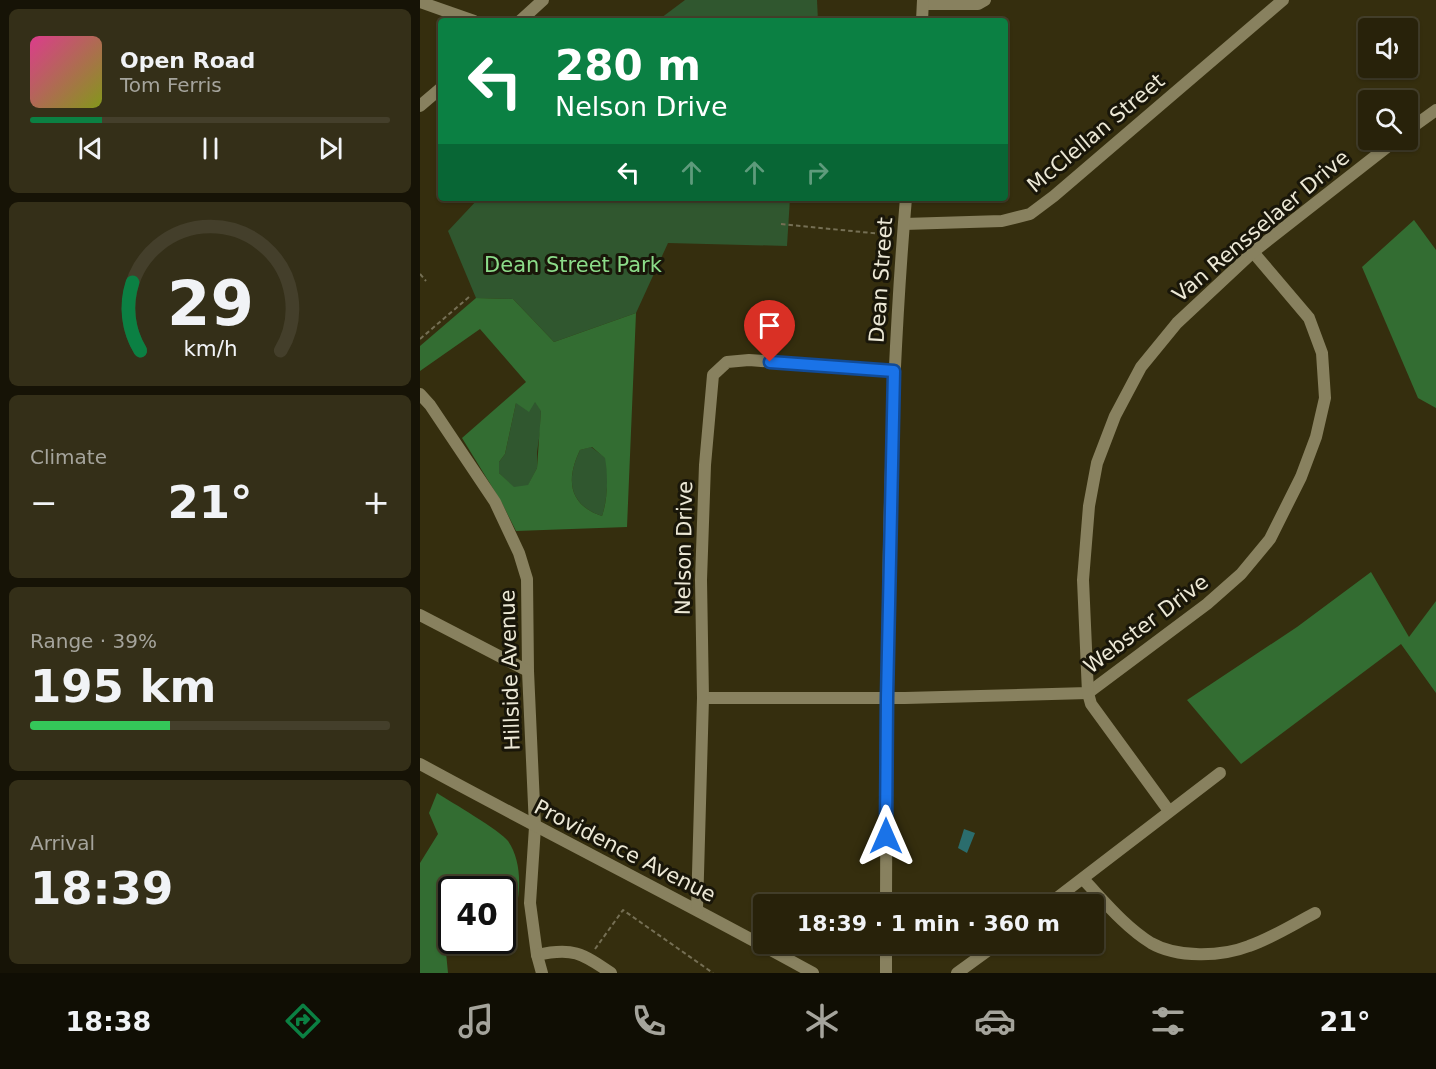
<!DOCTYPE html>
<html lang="en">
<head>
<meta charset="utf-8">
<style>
  :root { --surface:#28220a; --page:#342f18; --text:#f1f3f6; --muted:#a5a49c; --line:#443f2b; --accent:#0b8043 }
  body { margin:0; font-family:"DejaVu Sans",sans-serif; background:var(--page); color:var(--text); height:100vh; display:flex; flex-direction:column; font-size:22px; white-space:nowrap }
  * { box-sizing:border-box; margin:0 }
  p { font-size:20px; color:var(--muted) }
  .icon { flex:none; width:33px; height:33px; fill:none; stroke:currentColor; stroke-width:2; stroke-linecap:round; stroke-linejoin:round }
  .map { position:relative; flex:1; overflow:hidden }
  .details { display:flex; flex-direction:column; gap:9px; padding:9px; background:#161306; width:420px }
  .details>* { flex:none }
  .top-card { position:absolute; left:18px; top:18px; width:570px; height:183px; border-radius:6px; box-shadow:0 2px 4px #0004,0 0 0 2px var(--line); background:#0b8043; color:#fff; overflow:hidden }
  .fabs { position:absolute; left:938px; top:18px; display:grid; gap:12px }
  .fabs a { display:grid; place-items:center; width:60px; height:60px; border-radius:6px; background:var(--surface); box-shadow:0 2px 4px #0004,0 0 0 2px var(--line); font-size:30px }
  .speed { position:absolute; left:18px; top:876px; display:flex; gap:12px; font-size:30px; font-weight:700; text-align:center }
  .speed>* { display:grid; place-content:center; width:78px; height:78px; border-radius:50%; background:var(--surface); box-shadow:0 2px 4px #0004,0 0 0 2px var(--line); line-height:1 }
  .speed .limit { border:3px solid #111; border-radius:9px; background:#fff; color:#111 }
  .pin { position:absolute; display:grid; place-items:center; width:51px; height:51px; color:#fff; margin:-62px -26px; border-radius:50% 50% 50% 0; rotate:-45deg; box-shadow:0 0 6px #0007 }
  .pin .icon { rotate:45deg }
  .me { position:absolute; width:66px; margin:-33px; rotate:0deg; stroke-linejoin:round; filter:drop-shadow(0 0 4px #0008) }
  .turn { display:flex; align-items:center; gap:21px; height:126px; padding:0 18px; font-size:27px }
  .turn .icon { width:78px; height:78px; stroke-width:2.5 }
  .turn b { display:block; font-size:42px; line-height:51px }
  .lanes { display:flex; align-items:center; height:57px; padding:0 18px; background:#0003; justify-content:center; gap:30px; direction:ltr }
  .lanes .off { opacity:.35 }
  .big { font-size:45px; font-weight:700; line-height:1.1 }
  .details .card { flex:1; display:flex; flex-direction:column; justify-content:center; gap:9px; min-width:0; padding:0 21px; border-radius:9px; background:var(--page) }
  .details .dial { align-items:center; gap:0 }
  .dial svg { height:156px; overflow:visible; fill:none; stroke:var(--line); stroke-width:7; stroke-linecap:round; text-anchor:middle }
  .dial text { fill:var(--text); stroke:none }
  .song { display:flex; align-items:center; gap:18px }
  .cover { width:72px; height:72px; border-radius:9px; background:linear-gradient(135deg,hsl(330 70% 55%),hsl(70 70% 35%)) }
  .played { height:6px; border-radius:3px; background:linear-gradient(90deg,var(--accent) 20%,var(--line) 20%) }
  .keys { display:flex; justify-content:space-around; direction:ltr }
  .heat { display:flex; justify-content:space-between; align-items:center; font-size:33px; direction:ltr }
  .charge { height:9px; border-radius:4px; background:linear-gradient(90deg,#34c759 39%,var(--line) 0) }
  .trip { position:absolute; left:333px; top:894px; width:351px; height:60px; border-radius:6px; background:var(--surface); box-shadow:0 2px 4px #0004,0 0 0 2px var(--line); font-weight:700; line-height:60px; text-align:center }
  .menu { display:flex; height:96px; justify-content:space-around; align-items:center; background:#100e04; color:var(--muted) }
  .menu .icon { width:42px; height:42px }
  .menu .selected { color:var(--accent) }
  .menu b { font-size:27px; color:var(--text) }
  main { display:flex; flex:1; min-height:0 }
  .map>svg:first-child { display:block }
</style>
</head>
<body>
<main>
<section class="details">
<div class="card">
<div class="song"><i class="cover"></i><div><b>Open Road</b><p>Tom Ferris</p></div></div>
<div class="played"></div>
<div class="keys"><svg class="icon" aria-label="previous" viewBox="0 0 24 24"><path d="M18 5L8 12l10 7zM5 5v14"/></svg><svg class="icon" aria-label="pause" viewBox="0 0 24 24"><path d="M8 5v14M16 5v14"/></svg><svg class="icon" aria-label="next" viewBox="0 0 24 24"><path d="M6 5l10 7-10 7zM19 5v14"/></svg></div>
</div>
<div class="card dial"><svg viewBox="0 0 100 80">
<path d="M14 69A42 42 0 1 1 86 69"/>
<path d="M14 69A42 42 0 0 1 10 34" stroke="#0b8043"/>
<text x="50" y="56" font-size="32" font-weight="700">29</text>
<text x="50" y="72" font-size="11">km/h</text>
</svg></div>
<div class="card"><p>Climate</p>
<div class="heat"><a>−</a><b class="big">21°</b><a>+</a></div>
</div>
<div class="card"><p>Range · 39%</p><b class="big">195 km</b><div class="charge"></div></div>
<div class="card"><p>Arrival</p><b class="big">18:39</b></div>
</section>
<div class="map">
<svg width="1016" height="973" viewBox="0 0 1016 973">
  <rect width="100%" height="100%" fill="#352e0e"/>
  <g fill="#30572f">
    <polygon points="265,0 397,0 398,21 237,21"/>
    <polygon points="59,198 370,198 367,246 248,243 216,313 134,342 93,299 56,298 28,231"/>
    <polygon points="115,401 121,410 120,432 117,452 117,468 108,486 94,488 79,473 79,462 85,454 96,403"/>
    <path d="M171 447 186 458C188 475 188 499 182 516 148 505 146 479 160 450Z"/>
  </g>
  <g fill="#336d32" fill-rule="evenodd">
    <polygon points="994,220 1016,250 1016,408 998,398 942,267"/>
    <path d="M56 298 93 299 134 342 216 313 207 527 96 531 82 503 42 438 106 382 60 329 0 371V346ZM115 402 121 411 117 468 108 485 94 487 79 473V462L85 454 96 403 109 412ZM172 447 185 458C188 475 188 499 182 516 148 505 146 479 160 450Z"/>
    <polygon points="951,572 989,637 1016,601 1016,693 981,644 821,764 767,700 877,627"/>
    <path d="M17 793C31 802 81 831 88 841 105 866 100 903 90 931L83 933 82 890H32L31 940 25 942 28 973H0V863L18 834 9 813Z"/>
  </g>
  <polygon fill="#2b6d6d" points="544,829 555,833 547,853 538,848"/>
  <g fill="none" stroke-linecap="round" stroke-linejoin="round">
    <g stroke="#756f54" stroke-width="2" stroke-dasharray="4.5 3" stroke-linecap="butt">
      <polyline points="404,20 491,18"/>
      <polyline points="361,224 472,235"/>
      <polyline points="0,274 6,281"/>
      <polyline points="0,339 49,297"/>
      <polyline points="175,949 203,910 293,973"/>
    </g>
    <g stroke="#88815f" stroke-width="12">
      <polyline points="0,2 54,21"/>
      <polyline points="503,4 558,4 565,0"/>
      <polyline points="100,21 123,0"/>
      <polyline points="502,21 503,0"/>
      <polyline points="0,106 21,88"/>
      <polyline points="987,131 1016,110"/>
      <polyline points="484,224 582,221 610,214 634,196 863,0"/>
      <polyline points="0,394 10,405 75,502 99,553 107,579 108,671 115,827 110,903 117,955 122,973"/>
      <polyline points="0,615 108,671"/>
      <polyline points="283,698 485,698 668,693 787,604 821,574 850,539 881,477 896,437 905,398 902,353 889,318 833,252"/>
      <path d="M0 764C130 835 263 901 393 973"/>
      <polyline points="749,811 671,704 668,693 663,580 669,506 677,463 695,416 721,367 757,323 833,252 976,140"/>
      <path d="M664 880C684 901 705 927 731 943 757 958 801 957 829 946 852 938 874 924 895 913"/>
      <path d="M466 904C467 669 466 433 486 198"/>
      <polyline points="629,904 800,773"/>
      <polyline points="277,909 283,698 281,580 285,465 293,375 307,362 329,360 474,371"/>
      <path d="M117 955C152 947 162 953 191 973"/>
      <polyline points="466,973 466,944"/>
      <polyline points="537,973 577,944"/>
    </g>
  </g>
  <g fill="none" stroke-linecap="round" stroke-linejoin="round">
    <defs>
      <polyline id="route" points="350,362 474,371 467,698 466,836"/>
    </defs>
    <use href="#route" stroke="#114b97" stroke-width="15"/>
    <use href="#route" stroke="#1a73e8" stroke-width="10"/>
  </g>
  <g text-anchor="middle" stroke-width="6" stroke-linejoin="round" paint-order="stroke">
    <g font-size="21" fill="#ece8d6" stroke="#191609">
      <text transform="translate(676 133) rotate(-40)" y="7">McClellan Street</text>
      <text transform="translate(841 226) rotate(-40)" y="7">Van Rensselaer Drive</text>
      <text transform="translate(461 280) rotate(-86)" y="7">Dean Street</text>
      <text transform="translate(264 548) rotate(-89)" y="7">Nelson Drive</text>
      <text transform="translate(726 624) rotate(-37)" y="7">Webster Drive</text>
      <text transform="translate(90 670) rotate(-92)" y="7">Hillside Avenue</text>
      <text transform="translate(205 851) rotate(27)" y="7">Providence Avenue</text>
    </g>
    <g font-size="21" fill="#8cdc89" stroke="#191609">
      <text x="153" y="272">Dean Street Park</text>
    </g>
  </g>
</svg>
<div class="fabs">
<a><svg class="icon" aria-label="sound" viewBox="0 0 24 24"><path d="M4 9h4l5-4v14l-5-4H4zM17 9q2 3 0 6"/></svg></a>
<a><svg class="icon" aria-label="search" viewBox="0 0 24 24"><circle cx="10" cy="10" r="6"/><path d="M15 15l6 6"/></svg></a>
</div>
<div class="speed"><div class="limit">40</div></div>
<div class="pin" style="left:350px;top:362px;background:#d93025"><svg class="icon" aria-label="arrive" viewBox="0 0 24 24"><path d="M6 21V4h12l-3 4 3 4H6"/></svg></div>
<svg class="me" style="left:466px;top:836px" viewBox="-20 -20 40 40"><path d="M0-17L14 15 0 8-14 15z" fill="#1a73e8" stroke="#fff" stroke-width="4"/></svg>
<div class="trip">18:39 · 1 min · 360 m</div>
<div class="top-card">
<div class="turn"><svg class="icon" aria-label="left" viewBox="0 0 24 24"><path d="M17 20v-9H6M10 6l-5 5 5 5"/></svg><div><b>280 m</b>Nelson Drive</div></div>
<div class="lanes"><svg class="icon" aria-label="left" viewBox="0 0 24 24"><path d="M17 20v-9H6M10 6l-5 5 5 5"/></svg><svg class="icon off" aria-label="ahead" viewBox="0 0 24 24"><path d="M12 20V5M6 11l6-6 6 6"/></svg><svg class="icon off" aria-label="ahead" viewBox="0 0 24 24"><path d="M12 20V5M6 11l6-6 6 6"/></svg><svg class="icon off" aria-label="right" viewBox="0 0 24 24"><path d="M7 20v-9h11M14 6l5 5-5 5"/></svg></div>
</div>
</div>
</main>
<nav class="menu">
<b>18:38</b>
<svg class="icon selected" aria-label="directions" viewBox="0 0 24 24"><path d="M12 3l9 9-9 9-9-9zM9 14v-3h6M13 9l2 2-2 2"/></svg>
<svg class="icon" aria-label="music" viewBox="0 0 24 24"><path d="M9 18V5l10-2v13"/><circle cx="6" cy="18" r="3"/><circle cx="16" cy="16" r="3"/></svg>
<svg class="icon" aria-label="phone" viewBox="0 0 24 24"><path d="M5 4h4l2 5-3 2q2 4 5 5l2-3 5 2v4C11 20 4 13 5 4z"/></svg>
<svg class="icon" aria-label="climate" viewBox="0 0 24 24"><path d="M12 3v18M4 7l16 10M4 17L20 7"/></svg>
<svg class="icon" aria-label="car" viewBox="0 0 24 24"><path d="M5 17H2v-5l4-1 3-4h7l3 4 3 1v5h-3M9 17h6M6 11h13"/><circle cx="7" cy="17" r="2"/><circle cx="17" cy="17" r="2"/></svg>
<svg class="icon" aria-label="filters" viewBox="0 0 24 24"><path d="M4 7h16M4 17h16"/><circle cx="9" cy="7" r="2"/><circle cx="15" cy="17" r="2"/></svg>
<b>21°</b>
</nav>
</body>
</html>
